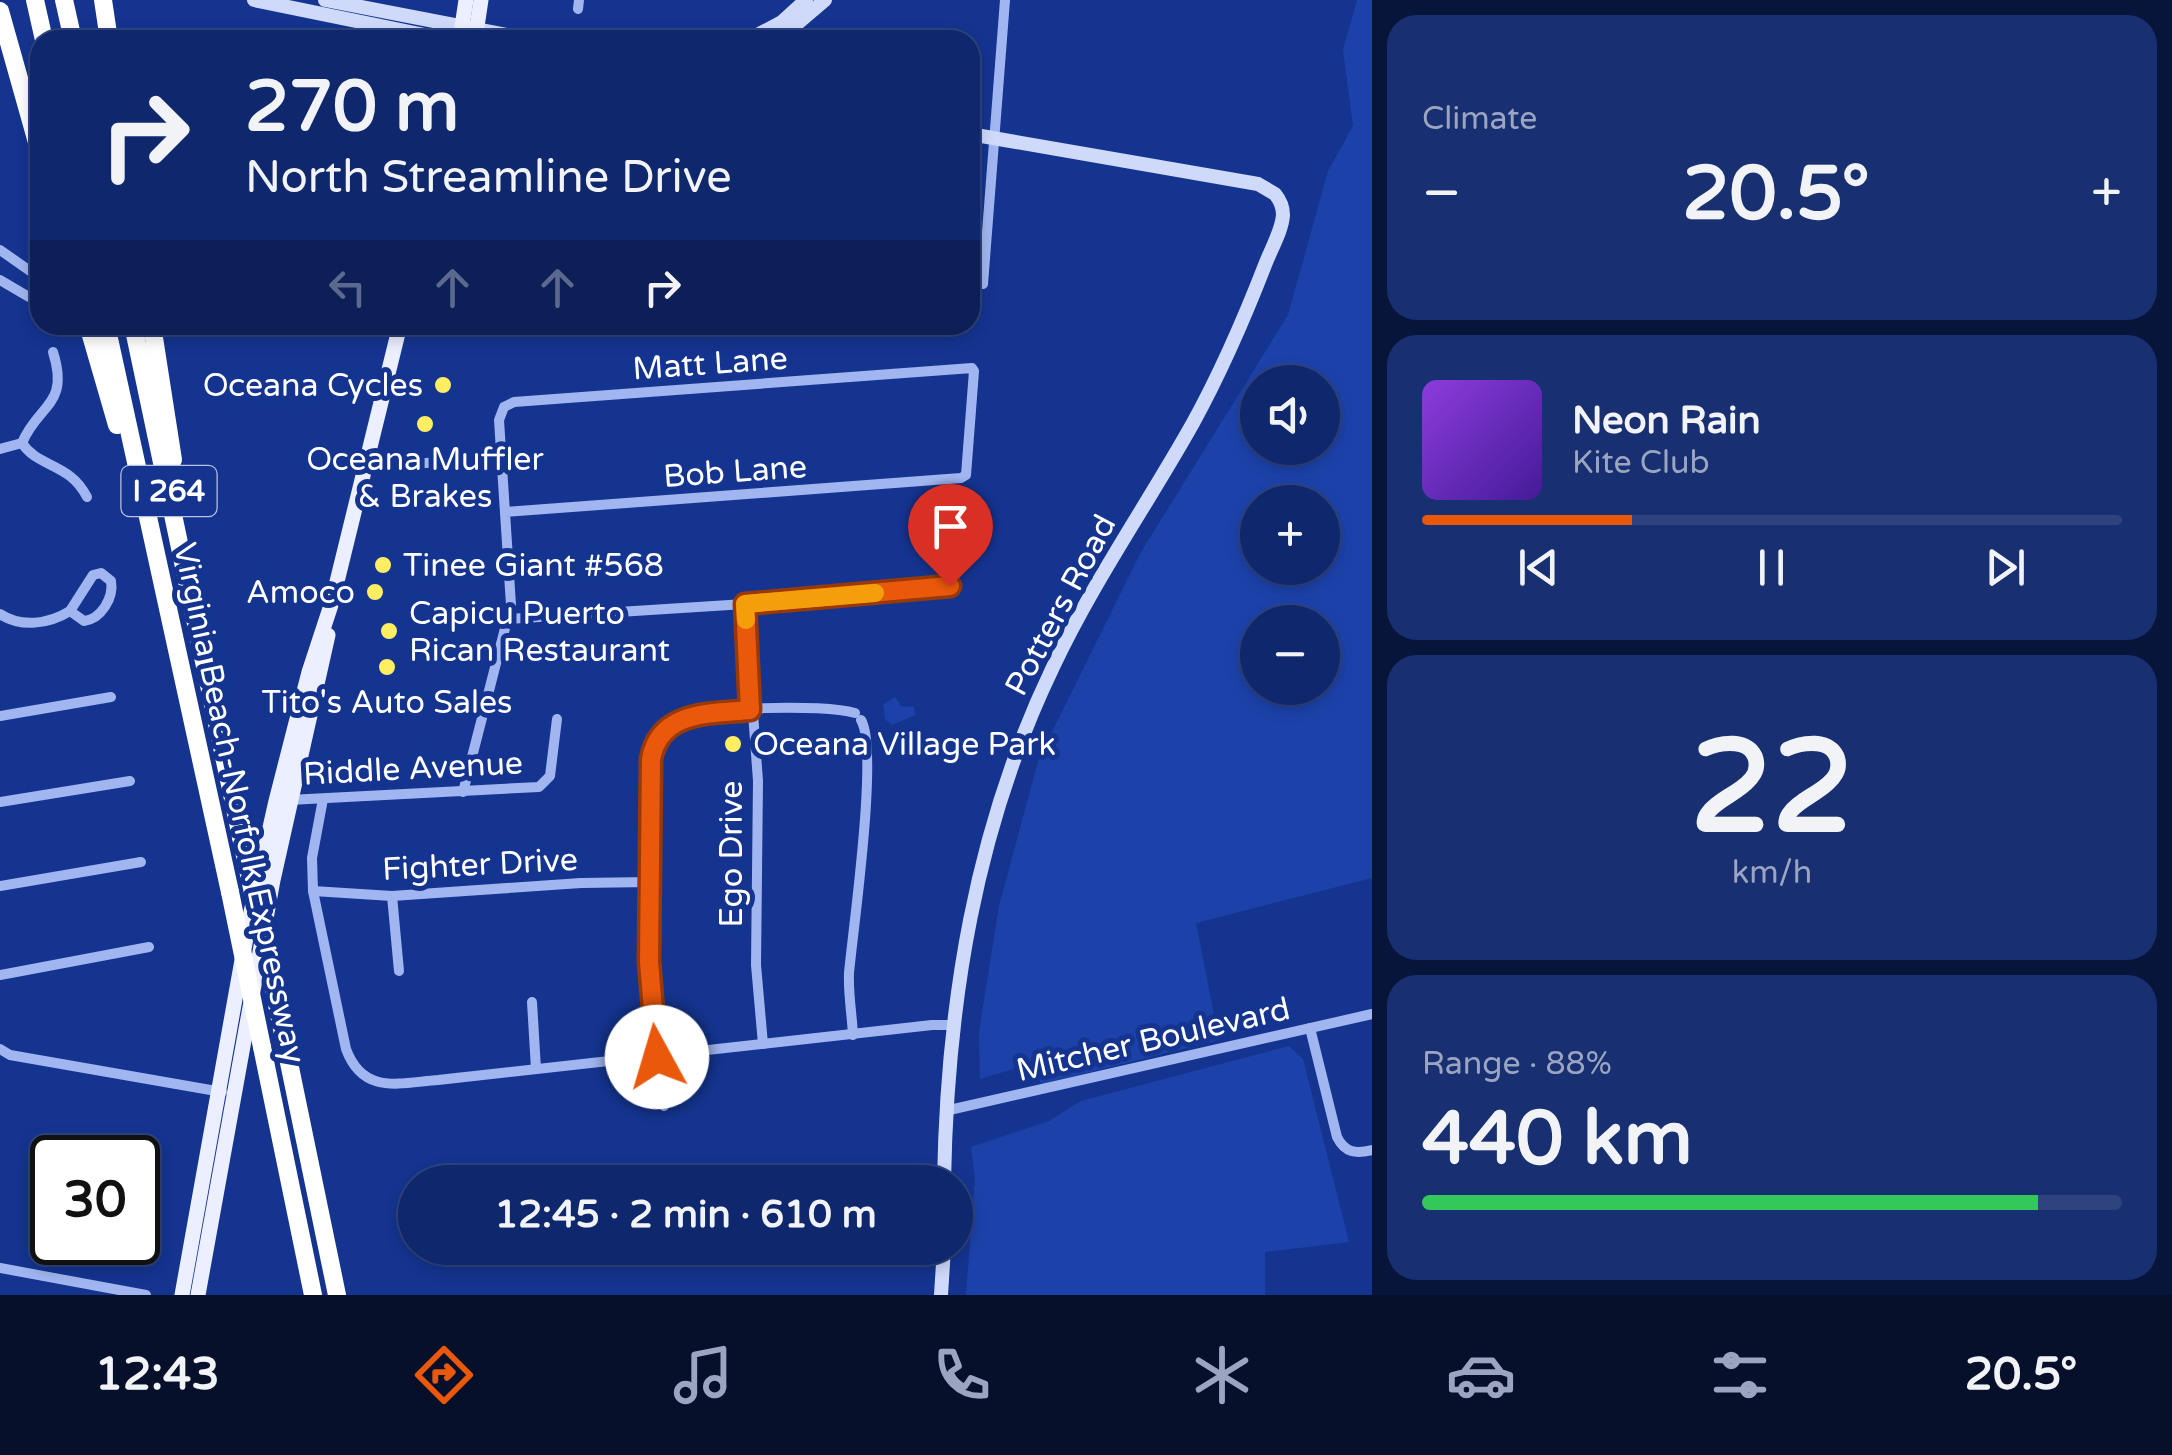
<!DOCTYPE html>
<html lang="en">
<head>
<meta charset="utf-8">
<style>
  :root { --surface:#0f276c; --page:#182f72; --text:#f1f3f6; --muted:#9ba5c2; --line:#2f447f; --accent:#ea580c }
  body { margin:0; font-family:"Varela Round",sans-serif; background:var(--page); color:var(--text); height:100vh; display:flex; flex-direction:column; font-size:38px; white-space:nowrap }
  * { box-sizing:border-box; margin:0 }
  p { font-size:32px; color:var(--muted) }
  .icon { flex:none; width:55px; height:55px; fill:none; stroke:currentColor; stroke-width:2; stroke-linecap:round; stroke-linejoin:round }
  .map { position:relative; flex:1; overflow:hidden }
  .details { display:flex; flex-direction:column; gap:15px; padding:15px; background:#08153b; width:800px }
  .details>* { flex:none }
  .hud { position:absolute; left:30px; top:30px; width:950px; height:305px; border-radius:30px; box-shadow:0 5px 15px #0003,0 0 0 2px var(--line); background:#0f276c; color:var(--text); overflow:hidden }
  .controls { position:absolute; left:1240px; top:365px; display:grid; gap:20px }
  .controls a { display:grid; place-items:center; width:100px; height:100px; border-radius:50%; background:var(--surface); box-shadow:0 5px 15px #0003,0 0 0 2px var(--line); font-size:50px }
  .speed { position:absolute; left:30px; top:1135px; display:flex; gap:20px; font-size:50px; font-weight:700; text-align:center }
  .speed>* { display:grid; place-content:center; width:130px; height:130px; border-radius:50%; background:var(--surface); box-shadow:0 5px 15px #0003,0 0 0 2px var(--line); line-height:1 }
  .speed .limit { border:5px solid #111; border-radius:15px; background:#fff; color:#111 }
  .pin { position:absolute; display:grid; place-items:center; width:85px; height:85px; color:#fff; margin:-102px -42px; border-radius:50% 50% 50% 0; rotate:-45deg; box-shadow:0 0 10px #0007 }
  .pin .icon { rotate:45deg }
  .me { position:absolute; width:110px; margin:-55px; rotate:354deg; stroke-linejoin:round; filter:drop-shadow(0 0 8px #0008) }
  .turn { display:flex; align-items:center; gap:35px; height:210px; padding:0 50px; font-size:45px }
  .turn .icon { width:130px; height:130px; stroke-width:2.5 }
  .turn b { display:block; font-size:70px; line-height:85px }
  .lanes { display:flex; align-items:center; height:95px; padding:0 50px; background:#0003; justify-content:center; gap:50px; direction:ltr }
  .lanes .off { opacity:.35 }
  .big { font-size:75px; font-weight:800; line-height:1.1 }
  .details .card { flex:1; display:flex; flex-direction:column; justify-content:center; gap:15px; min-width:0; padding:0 35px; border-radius:30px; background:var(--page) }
  .details .dial { align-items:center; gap:0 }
  .dial b { font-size:130px; line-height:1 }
  .song { display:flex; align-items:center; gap:30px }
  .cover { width:120px; height:120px; border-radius:15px; background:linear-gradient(135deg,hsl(270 70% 55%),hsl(260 70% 35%)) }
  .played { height:10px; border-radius:5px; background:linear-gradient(90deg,var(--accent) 30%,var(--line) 30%) }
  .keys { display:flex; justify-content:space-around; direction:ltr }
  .heat { display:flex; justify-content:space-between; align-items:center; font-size:55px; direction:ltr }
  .charge { height:15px; border-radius:8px; background:linear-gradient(90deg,#34c759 88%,var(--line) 0) }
  .trip { position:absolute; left:398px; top:1165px; width:575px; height:100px; border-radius:50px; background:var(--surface); box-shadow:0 5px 15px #0003,0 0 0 2px var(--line); font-weight:800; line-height:100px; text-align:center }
  .tabs { display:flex; height:160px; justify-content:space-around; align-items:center; background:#06102b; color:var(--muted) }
  .tabs .icon { width:70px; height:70px }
  .tabs .selected { color:var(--accent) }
  .tabs b { font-size:45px; color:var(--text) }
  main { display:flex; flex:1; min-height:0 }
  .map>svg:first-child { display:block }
</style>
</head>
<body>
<main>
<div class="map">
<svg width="1372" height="1295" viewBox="0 0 1372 1295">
  <rect width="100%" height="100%" fill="#143490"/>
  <g fill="#1c42aa" fill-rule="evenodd">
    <path d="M1357 0H1372V878L1196 923 1219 1040 1041 1084 1033 1063 980 1079 979 1032 999 906 1039 758 1141 552 1288 315 1328 171 1353 126 1343 50ZM1258 382H1322V448H1258ZM1258 502H1322V568H1258ZM1258 622H1322V688H1258Z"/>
    <polygon points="895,697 901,706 914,707 915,715 892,725 885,719 883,704"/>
    <polygon points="1289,1046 1303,1059 1349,1242 1265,1252 1265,1295 966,1295 975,1178 971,1147 1049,1121 1081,1101"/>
  </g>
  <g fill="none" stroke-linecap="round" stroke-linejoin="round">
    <g stroke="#a1b6f1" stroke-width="10">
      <polyline points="578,9 579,0"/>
      <polyline points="0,250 40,278"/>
      <polyline points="0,280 29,297 40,292"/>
      <polyline points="983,284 1005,0"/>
      <path d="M53 352C70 406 38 404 22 443 38 468 69 462 87 497"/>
      <polyline points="0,449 22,443"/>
      <polyline points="365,467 501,458"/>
      <path d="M101 573 111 581C114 598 101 619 84 621L70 611 93 575Z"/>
      <polyline points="745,604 758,781 756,965 763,1044"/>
      <path d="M0 614C21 628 49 624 70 611"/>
      <polyline points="508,619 745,604 950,586"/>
      <polyline points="0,716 111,697"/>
      <polyline points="463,792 511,605 499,420 504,407 514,402 972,368 974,371 966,475 961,478 506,512"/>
      <path d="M323 799 312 858 313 891 346 1049C363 1095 399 1083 438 1080L932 1025H953"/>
      <polyline points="289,800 539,787 550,776 557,719"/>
      <polyline points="0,802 130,781"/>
      <polyline points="0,886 141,862"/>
      <polyline points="313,891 392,896 581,883 651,882"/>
      <polyline points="392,896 399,971"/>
      <polyline points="0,975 149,947"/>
      <polyline points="532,1002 536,1069"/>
      <path d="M1310 1028 1337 1137C1345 1153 1356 1154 1372 1150"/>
      <path d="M853 1035C852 1015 848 993 849 973 853 929 879 749 861 720"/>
      <polyline points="0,1049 10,1055 222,1092"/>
      <path d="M664 1106C647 989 651 877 651 759 653 743 660 730 676 722 704 706 823 704 855 713"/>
      <polyline points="945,1111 1372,1014"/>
      <polyline points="0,1268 146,1295"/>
    </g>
    <g stroke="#cfdafb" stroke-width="14">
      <polyline points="254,0 449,40"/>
      <polyline points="325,0 532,40"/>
      <polyline points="748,40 782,22 806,0"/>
      <polyline points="778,40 825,0"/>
      <path d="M944 1182C947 1004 975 829 1053 667 1093 582 1147 505 1193 423 1221 372 1244 319 1265 265 1271 249 1282 231 1283 215 1283 206 1280 200 1275 194L1258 184 970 134"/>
      <polyline points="941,1295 944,1248"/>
    </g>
    <g stroke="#ebefff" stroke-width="15">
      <polyline points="460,40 466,0"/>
      <polyline points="475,40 481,0"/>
      <polyline points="182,1295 249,921 276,801 309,672 332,602 400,325"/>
      <polyline points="198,1295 273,880 328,635"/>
    </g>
    <g stroke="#fff" stroke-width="18">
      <polyline points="35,0 44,40"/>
      <polyline points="64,0 73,40"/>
      <polyline points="103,0 109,40"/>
      <polyline points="0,11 40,153"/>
      <polyline points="88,325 117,425"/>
      <polyline points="106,325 230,892"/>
      <polyline points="133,325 241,837"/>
      <polyline points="152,325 173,460"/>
      <polyline points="274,990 337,1295"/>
      <polyline points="262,1047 313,1295"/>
    </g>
    <g stroke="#fff" stroke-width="18">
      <polyline points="241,837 274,990"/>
      <polyline points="230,892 262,1047"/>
    </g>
  </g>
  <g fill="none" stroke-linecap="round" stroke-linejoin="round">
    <defs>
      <path id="route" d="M657 1057 649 962 651 759C660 710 711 714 750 710L745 604 950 586"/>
    </defs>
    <use href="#route" stroke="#983908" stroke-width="25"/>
    <use href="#route" stroke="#ea580c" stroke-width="18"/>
    <polyline stroke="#f59e0b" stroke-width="18" points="746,620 745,604 875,593"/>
  </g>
  <g fill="#ffee61" stroke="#143490" stroke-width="4">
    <circle cx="443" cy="385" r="10"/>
    <circle cx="425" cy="424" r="10"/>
    <circle cx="383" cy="565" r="10"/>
    <circle cx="375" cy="592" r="10"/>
    <circle cx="389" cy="631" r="10"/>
    <circle cx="387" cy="667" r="10"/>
    <circle cx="733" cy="744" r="10"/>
  </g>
  <g text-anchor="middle" stroke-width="10" stroke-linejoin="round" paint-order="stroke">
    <rect fill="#143490" stroke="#b8c2de" stroke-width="2.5" x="121.5" y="466" width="95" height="50" rx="8"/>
    <g font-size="30" font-weight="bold" fill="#fff">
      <text x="169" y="501">I 264</text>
    </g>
    <g font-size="32" fill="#fff" stroke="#143490">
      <text transform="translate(710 363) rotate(-4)" y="11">Matt Lane</text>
      <text transform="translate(735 471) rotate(-4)" y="11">Bob Lane</text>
      <text transform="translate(1060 605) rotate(-62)" y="11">Potters Road</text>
      <text transform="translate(413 768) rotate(-3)" y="11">Riddle Avenue</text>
      <text transform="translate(240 803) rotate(78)" y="11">Virginia Beach-Norfolk Expressway</text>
      <text transform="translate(731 854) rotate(-90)" y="11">Ego Drive</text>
      <text transform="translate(480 864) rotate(-3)" y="11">Fighter Drive</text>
      <text transform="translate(1153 1039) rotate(-13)" y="11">Mitcher Boulevard</text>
    </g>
    <g font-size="32" fill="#fff" stroke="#143490" text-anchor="start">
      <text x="423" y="396" text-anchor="end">Oceana Cycles</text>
      <text x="425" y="470" text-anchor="middle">Oceana Muffler<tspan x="425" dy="37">&amp; Brakes</tspan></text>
      <text x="403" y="576">Tinee Giant #568</text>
      <text x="355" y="603" text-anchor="end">Amoco</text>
      <text x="409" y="624">Capicu Puerto<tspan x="409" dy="37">Rican Restaurant</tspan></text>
      <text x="387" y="713" text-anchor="middle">Tito's Auto Sales</text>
      <text x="753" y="755">Oceana Village Park</text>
    </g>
  </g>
</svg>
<div class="controls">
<a><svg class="icon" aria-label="sound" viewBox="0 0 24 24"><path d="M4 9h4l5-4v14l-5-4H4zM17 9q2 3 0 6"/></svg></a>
<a>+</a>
<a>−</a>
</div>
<div class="speed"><div class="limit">30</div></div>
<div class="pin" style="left:950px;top:586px;background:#d93025"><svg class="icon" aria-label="arrive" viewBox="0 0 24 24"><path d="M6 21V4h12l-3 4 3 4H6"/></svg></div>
<svg class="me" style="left:657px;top:1057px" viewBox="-20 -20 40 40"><circle r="19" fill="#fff"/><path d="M0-13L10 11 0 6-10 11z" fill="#ea580c"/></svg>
<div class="trip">12:45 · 2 min · 610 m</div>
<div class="hud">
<div class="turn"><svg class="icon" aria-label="right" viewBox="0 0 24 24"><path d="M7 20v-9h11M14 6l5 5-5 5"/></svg><div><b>270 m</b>North Streamline Drive</div></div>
<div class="lanes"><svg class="icon off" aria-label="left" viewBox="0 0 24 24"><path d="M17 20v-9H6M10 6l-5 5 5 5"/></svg><svg class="icon off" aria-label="ahead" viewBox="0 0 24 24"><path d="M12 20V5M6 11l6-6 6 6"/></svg><svg class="icon off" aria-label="ahead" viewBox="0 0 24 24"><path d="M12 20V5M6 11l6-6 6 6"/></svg><svg class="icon" aria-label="right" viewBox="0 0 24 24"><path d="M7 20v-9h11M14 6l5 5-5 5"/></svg></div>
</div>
</div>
<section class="details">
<div class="card"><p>Climate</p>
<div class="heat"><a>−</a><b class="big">20.5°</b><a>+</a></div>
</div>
<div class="card">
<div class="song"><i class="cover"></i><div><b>Neon Rain</b><p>Kite Club</p></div></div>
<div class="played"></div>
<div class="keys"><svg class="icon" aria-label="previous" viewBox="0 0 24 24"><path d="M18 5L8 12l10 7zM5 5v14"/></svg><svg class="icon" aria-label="pause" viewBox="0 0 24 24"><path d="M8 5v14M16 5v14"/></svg><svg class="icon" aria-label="next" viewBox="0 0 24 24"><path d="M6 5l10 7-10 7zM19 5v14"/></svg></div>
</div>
<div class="card dial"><b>22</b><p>km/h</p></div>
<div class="card"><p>Range · 88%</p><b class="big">440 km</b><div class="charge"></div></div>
</section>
</main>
<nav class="tabs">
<b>12:43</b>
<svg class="icon selected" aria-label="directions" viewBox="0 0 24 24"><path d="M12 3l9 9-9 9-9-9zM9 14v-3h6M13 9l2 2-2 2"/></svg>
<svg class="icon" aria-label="music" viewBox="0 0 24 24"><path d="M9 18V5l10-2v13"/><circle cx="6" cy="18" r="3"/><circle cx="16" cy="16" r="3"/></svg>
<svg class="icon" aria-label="phone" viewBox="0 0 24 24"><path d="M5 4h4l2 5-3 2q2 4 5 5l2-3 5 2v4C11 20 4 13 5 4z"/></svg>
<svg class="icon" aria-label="climate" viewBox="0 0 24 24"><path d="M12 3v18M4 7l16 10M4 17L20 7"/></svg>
<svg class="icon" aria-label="car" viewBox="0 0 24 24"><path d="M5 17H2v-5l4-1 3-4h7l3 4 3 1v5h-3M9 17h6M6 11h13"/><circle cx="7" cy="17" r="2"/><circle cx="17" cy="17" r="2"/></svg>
<svg class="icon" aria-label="filters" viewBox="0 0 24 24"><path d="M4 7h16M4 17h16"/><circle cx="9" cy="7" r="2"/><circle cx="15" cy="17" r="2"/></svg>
<b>20.5°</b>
</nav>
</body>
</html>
